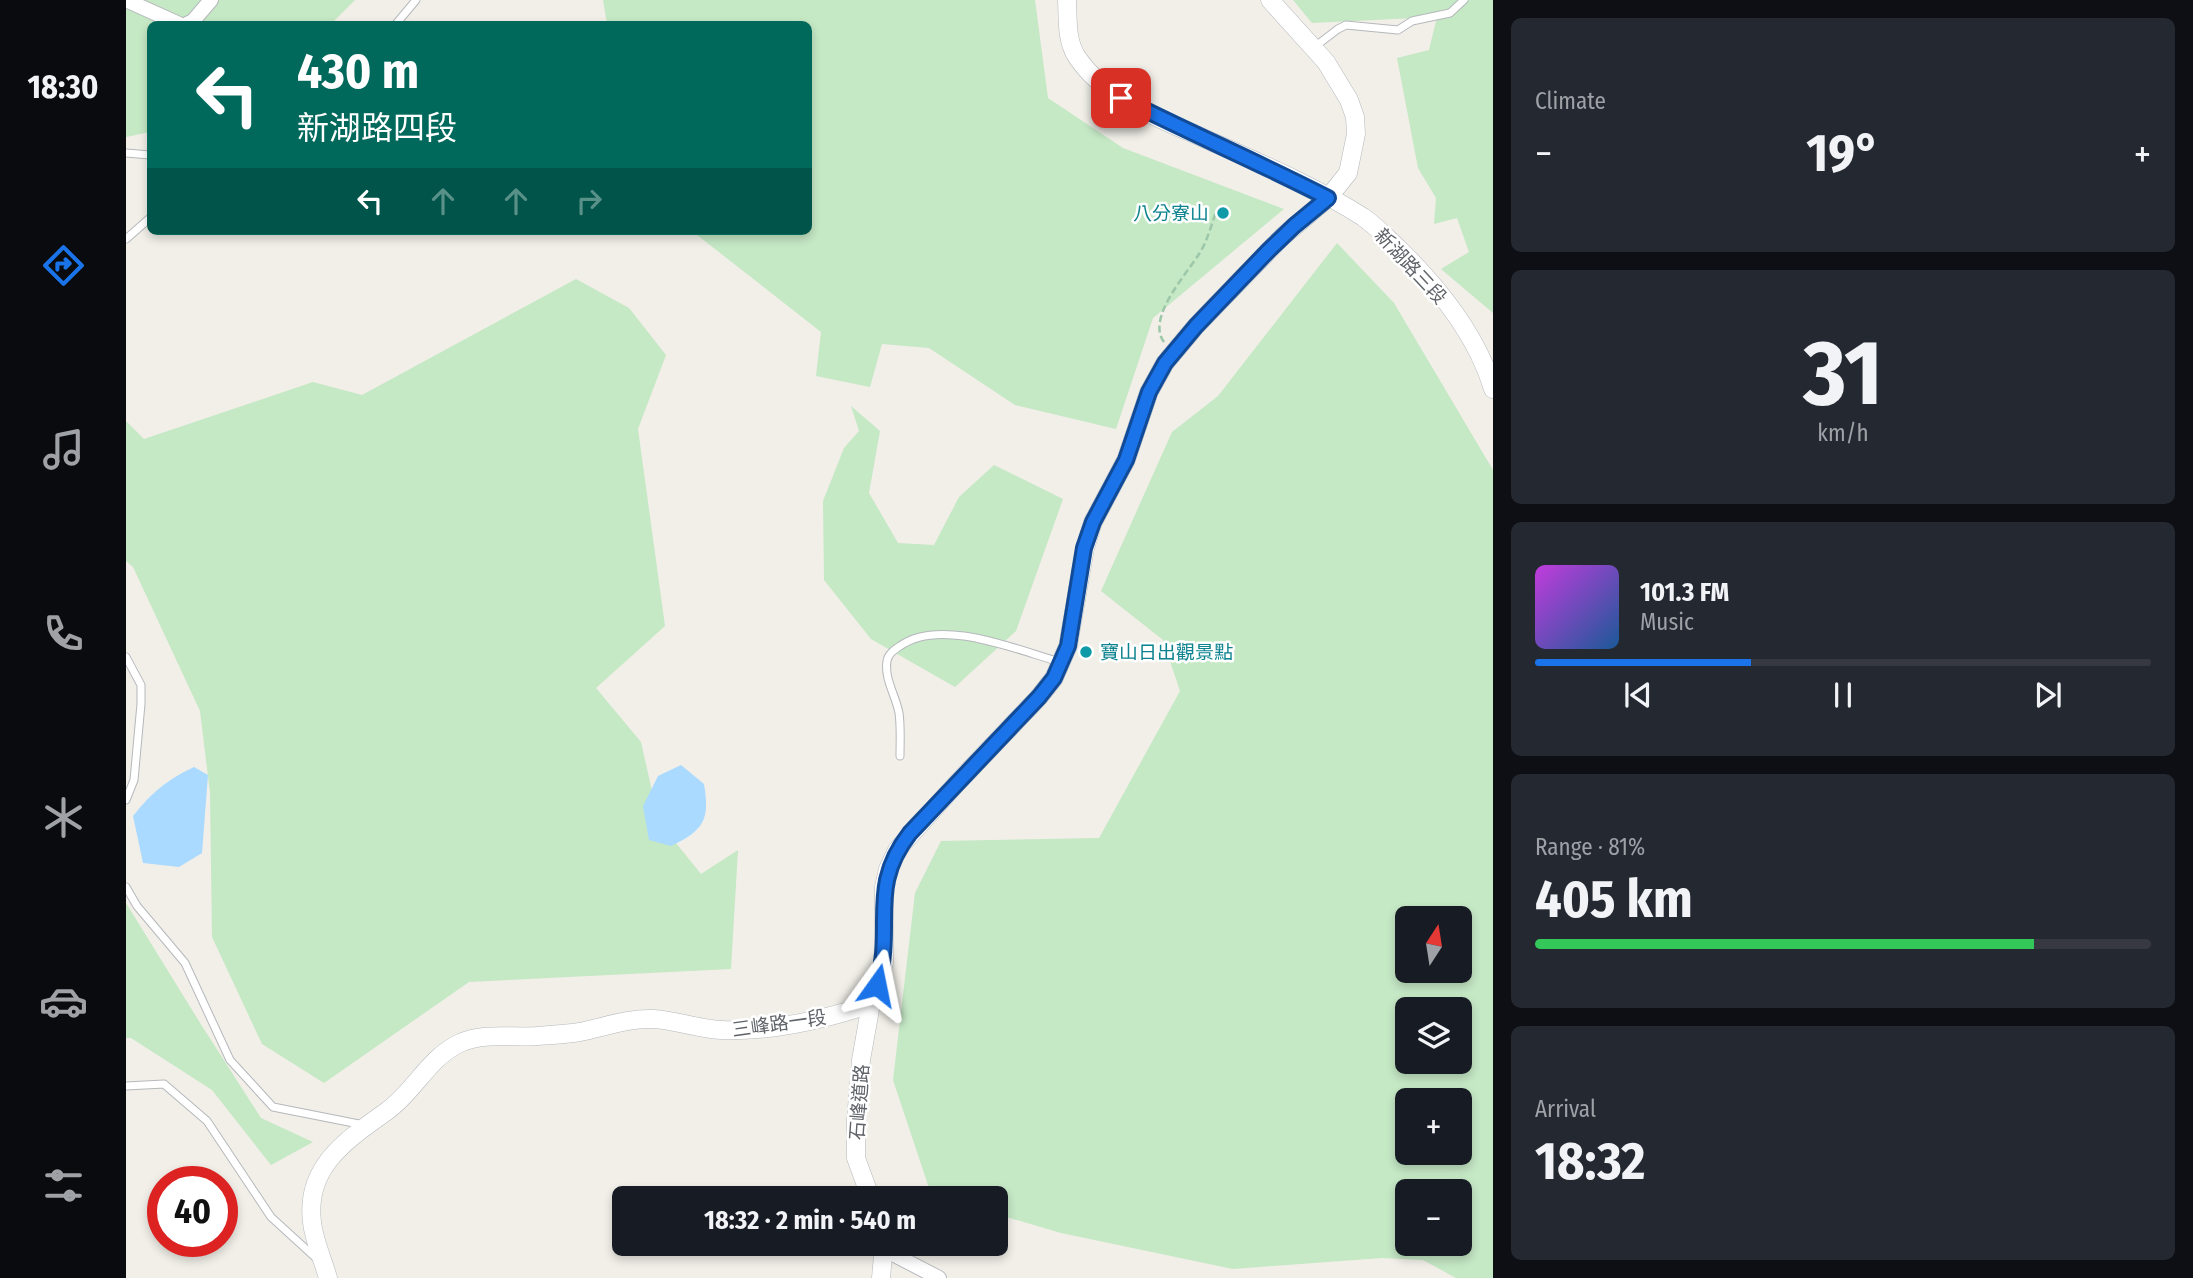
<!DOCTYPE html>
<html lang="en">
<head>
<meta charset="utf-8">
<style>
  :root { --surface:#171b24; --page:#242831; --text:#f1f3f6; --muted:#9ea1a6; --line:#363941; --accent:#1a73e8 }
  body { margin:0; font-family:"Fira Sans Condensed","Noto Sans TC",sans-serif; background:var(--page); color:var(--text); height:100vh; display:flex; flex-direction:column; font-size:26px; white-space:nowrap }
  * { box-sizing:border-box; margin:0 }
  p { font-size:23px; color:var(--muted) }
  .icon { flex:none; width:38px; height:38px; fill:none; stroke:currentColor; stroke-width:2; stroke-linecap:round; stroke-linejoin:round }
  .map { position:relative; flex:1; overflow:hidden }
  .panel { display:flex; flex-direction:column; gap:18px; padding:18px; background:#0d0f14; width:700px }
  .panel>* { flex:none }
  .guide { position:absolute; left:21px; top:21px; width:665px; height:214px; border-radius:10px; box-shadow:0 4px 10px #0003; background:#00695c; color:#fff; overflow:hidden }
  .needle { width:46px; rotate:12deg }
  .tools { position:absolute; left:1269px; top:906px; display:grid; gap:14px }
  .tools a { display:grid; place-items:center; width:77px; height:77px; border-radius:10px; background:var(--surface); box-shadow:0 4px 10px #0003; font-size:35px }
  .speed { position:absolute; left:21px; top:1166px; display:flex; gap:14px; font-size:35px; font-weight:700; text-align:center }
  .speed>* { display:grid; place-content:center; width:91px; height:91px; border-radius:50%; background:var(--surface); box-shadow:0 4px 10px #0003; line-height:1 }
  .speed .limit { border:10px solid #d22; background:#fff; color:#111 }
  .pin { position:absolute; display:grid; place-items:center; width:60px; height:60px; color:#fff; margin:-30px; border-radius:14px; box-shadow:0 4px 10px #0006 }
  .me { position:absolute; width:77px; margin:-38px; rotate:12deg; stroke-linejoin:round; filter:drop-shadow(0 0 5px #0008) }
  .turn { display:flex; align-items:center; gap:24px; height:147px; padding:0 35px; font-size:32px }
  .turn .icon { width:91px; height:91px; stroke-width:2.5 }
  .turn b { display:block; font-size:49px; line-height:60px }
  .lanes { display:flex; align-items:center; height:66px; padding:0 35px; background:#0003; justify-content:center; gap:35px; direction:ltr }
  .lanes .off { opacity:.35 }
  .big { font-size:52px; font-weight:700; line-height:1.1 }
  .panel .tile { flex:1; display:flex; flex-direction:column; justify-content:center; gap:10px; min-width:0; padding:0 24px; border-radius:10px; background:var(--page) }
  .panel .dial { align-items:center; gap:0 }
  .dial b { font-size:91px; line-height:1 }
  .song { display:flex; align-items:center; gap:21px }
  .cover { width:84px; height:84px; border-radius:10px; background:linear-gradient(135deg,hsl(290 70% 55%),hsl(210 70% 35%)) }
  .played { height:7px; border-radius:4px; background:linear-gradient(90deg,var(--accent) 35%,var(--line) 35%) }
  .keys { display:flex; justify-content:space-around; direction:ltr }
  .heat { display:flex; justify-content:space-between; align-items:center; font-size:38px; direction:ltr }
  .charge { height:10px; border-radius:5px; background:linear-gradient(90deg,#34c759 81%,var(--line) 0) }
  .trip { position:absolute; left:486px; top:1186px; width:396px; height:70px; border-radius:10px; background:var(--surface); box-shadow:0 4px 10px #0003; font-weight:700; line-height:70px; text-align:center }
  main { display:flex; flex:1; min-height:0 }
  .tabs { display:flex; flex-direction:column; width:126px; justify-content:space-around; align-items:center; background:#090b0e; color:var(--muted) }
  .tabs .icon { width:49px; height:49px }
  .tabs .active { color:var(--accent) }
  .tabs b { font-size:32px; color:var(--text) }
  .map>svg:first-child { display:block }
</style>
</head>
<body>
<main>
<nav class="tabs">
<b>18:30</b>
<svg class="icon active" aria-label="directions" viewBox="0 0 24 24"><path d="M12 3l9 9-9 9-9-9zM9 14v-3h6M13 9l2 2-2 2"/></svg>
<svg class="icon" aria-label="music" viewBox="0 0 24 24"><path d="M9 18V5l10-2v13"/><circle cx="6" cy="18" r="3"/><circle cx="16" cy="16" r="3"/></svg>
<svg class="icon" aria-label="phone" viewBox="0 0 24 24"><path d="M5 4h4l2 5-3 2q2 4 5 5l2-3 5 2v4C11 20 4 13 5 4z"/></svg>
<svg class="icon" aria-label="climate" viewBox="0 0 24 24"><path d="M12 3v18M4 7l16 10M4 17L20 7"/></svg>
<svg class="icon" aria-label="car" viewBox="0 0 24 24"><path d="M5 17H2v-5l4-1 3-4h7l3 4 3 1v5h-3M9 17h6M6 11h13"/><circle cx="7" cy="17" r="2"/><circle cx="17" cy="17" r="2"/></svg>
<svg class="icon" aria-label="filters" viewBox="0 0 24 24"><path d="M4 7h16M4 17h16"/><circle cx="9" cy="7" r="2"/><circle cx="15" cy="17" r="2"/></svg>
</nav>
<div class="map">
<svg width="1367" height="1278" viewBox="0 0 1367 1278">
  <rect width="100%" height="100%" fill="#f1efe8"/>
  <g fill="#c5e8c5" fill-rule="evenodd">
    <polygon points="0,0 229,0 205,24 24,24 24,132 0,137"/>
    <polygon points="477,0 909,0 922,98 997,148 1158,209 1027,318 990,429 889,405 803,348 756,344 744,387 690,376 695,332 566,231 682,231 682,24 481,24"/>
    <polygon points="1167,0 1367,0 1367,313 1315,269 1343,252 1331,218 1308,224 1310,198 1292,168 1271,58 1303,50 1311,17 1186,23"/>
    <path d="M1211 243 1268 303 1367 470V1278H1330L1297 1260 1256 1258 1107 1269 935 1233 870 1214V1199H822L805 1194 767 1080 789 893 815 841 973 838 1054 691 1037 640 975 591 1046 432 1092 396ZM1281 919H1334V971H1281ZM1281 1010H1334V1062H1281ZM1281 1101H1334V1153H1281ZM1281 1192H1334V1244H1281Z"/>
    <polygon points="450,279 503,308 540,355 512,429 539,626 470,688 515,742 533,822 575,874 612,850 605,969 343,982 198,1083 136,1044 86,937 84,793 74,711 7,567 0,561 0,421 18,439 187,382 236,395"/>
    <polygon points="725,406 754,431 743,493 772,543 808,545 833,497 868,465 937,499 890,631 829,687 745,639 698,580 697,501 718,448 733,431"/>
    <polygon points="0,903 76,1026 135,1118 187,1142 145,1165 86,1090 5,1038 0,1038"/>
  </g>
  <g fill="#aadaff">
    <path d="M555 765 578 784C584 820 578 830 545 846L523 840 517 806 532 776Z"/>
    <path d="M68 767 82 775 76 853 53 867 17 863 7 816C26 792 41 780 68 767Z"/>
  </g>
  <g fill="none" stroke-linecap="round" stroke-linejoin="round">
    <defs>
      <g id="service">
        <polyline points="270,24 290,0"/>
        <polyline points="1187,48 1212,29 1220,25 1272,30 1286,21 1324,13 1338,0"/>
        <polyline points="0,153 24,155"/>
        <polyline points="0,239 24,218"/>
        <polyline points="0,657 15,685 15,704 8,780 0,800"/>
        <path d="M774 756C774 742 775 727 773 713 770 696 758 679 761 661 762 654 768 650 774 646 814 617 891 650 934 662"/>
        <polyline points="0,887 11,906 59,963 104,1060 147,1107 238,1125"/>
        <polyline points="0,1086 38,1084 81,1121 145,1217 191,1259"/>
      </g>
      <g id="minor">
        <polyline points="0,0 53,24"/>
        <polyline points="61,24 67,21 85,0"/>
        <polyline points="759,1250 813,1278"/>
      </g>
      <g id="tertiary">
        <path d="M941 0C942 18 940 41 951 57 978 98 1032 118 1075 137 1129 161 1187 185 1237 217 1250 226 1261 238 1273 249 1313 288 1351 335 1367 389"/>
        <polyline points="745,1199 730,1158 730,1120 735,1060 745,1004 758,963 758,887 762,869 771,850 831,783 913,697 928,678 942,646 959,548 967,522 1000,460 1023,392 1039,363 1070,326 1156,237 1202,198 1222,173 1230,134 1229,117 1223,100 1200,62 1144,0"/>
        <path d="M202 1278C197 1260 188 1241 186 1222 179 1166 222 1139 261 1111 289 1091 302 1058 334 1043 358 1032 387 1038 412 1036 426 1035 441 1034 454 1032 478 1027 503 1018 527 1019 550 1020 572 1029 595 1030 646 1032 697 1020 745 1004"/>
        <polyline points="755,1278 758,1244"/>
      </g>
    </defs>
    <use href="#service" stroke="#b5b8bc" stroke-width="9"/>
    <use href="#minor" stroke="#b5b8bc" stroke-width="16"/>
    <use href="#tertiary" stroke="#b5b8bc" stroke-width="19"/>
    <path stroke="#9cc7a9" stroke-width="2.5" stroke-dasharray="7 3.5" stroke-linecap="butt" d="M1038 342C1020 318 1060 275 1073 254 1081 242 1085 226 1090 212"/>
    <use href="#service" stroke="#fff" stroke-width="7"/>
    <use href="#minor" stroke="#fff" stroke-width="14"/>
    <use href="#tertiary" stroke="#fff" stroke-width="18"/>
  </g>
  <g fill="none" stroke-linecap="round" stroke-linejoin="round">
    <defs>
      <path id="route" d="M751 985C769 925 741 888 784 833L913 697 928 678 942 646 958 548 967 522 1000 460 1023 392 1039 363 1070 326 1143 250 1168 226 1202 198C1134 163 1064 133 995 98"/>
    </defs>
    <use href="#route" stroke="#114b97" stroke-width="18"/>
    <use href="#route" stroke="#1a73e8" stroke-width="12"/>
  </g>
  <g fill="#0f9aa8" stroke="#fff" stroke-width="2.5">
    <circle cx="1097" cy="213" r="7"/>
    <circle cx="960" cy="652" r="7"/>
  </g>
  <g text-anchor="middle" stroke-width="5" stroke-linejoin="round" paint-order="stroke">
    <g font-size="19" fill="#0d838f" stroke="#fff" text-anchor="end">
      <text x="1083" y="220">八分寮山</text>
      <text x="974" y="659" text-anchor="start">寶山日出觀景點</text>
    </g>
    <g font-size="19" fill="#5f6368" stroke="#fff">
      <text transform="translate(1285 266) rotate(47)" y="7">新湖路三段</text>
      <text transform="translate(653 1023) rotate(-8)" y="7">三峰路一段</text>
      <text transform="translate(733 1102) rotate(-86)" y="7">石峰道路</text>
    </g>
  </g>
</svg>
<div class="tools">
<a><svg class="needle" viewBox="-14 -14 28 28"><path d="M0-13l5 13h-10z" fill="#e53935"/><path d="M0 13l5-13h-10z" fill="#9ea1a6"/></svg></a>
<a><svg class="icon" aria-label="layers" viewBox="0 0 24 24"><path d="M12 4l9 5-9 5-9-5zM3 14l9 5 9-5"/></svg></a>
<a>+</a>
<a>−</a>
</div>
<div class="speed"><div class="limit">40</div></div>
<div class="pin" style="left:995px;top:98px;background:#d93025"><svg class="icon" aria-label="arrive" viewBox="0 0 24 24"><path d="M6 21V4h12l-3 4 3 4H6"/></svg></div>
<svg class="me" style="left:751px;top:985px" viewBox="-20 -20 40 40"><path d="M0-17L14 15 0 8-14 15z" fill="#1a73e8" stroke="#fff" stroke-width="4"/></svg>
<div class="trip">18:32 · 2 min · 540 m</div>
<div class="guide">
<div class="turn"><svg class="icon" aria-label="left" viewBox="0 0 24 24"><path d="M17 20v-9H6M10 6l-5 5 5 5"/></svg><div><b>430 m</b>新湖路四段</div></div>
<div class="lanes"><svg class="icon" aria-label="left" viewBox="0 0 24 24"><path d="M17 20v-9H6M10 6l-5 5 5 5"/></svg><svg class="icon off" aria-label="ahead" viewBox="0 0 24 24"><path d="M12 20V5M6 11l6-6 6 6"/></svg><svg class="icon off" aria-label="ahead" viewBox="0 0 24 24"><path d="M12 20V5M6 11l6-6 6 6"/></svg><svg class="icon off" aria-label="right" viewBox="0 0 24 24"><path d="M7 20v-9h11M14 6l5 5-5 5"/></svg></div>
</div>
</div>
<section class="panel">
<div class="tile"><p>Climate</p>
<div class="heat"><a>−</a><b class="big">19°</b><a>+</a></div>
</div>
<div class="tile dial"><b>31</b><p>km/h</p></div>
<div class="tile">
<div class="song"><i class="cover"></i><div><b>101.3 FM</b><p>Music</p></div></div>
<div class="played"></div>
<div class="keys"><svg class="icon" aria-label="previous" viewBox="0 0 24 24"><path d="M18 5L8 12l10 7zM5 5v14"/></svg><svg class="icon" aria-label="pause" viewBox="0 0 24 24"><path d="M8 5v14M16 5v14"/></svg><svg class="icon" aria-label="next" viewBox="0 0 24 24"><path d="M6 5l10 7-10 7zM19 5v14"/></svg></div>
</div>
<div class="tile"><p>Range · 81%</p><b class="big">405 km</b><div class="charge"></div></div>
<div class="tile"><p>Arrival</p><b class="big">18:32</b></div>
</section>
</main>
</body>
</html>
